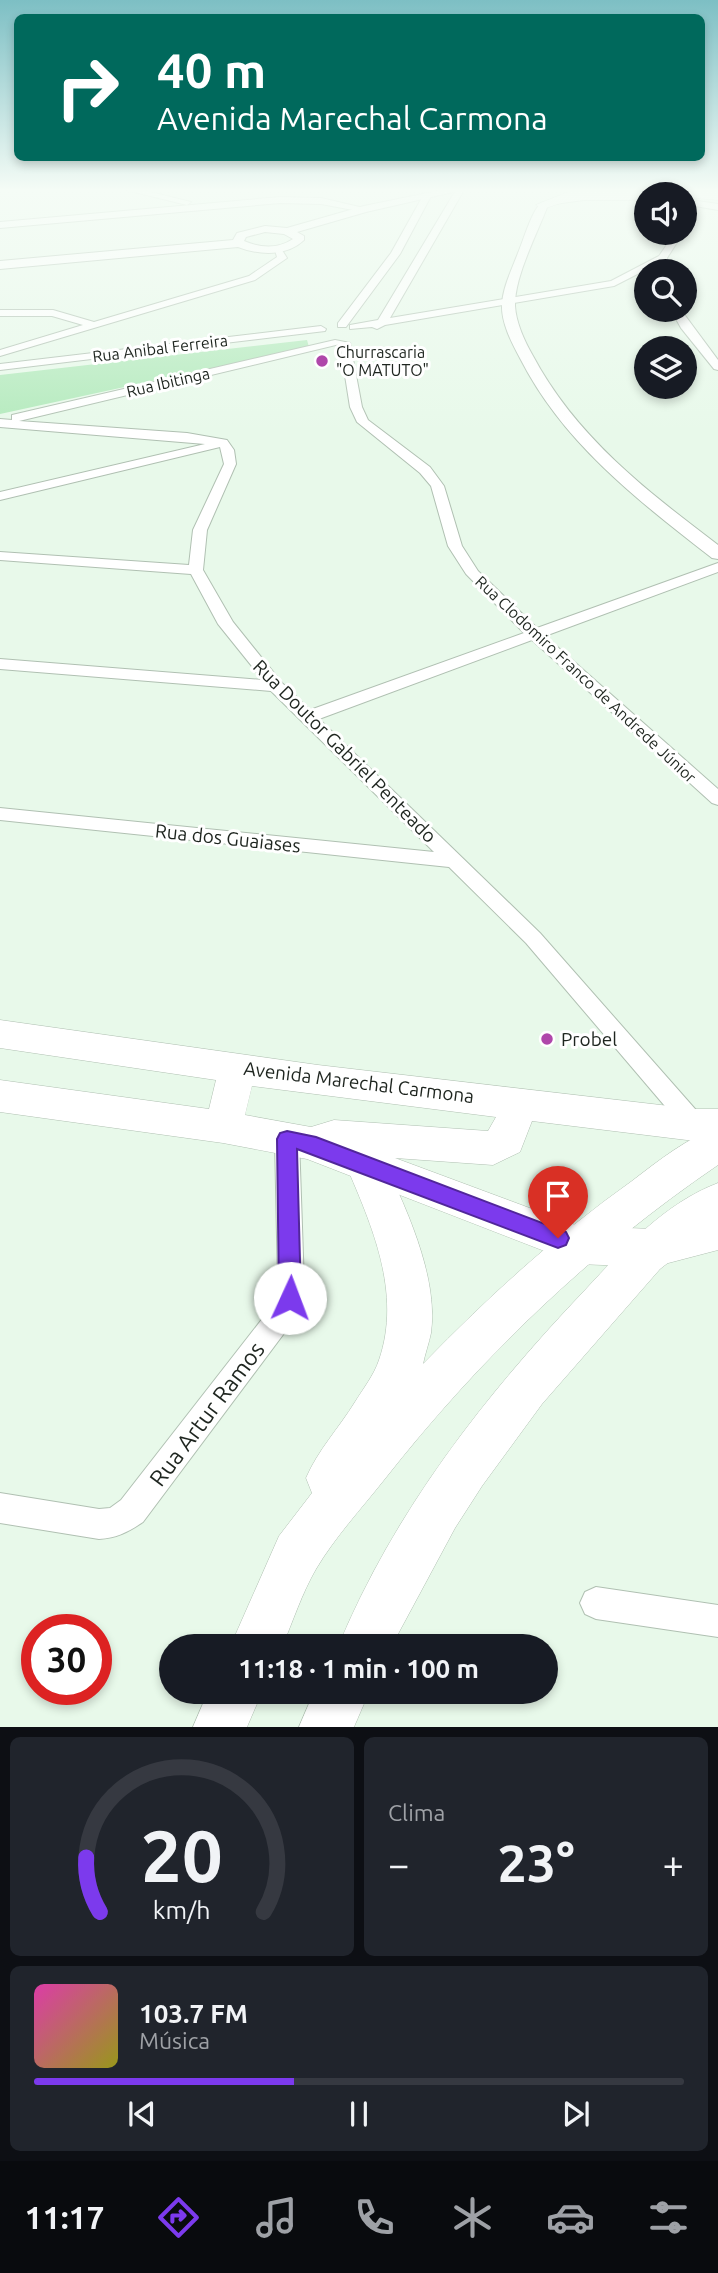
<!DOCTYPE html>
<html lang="pt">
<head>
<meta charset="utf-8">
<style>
  :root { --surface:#171b24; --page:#20242c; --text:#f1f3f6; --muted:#9ea1a6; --line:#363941; --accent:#7c3aed }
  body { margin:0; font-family:Ubuntu,sans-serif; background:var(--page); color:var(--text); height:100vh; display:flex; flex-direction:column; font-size:26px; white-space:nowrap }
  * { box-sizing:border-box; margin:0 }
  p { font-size:23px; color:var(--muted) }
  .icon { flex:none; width:38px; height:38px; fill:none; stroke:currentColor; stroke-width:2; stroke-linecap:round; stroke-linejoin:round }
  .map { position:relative; height:1727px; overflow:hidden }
  .details { display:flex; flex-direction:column; gap:10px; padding:10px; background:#0d0f14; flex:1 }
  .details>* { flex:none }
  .top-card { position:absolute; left:14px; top:14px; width:691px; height:147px; border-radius:10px; box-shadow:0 4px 10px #0003; background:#00695c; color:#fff; overflow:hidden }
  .fabs { position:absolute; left:634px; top:182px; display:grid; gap:14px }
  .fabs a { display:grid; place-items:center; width:63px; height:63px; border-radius:50%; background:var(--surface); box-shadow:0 4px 10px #0003; font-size:35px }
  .speed { position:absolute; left:21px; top:1614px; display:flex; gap:14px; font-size:35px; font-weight:700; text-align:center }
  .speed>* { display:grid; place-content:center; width:91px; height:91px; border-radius:50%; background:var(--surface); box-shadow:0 4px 10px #0003; line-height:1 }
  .speed .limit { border:10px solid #d22; background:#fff; color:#111 }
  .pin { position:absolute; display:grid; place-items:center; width:60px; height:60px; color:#fff; margin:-72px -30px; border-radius:50% 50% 50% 0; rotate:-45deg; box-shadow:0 0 7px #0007 }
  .pin .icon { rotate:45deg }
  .me { position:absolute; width:77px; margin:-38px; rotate:2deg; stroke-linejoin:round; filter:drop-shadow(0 0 5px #0008) }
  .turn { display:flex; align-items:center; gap:24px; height:147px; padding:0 28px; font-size:32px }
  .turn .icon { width:91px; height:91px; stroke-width:2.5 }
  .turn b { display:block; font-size:49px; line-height:60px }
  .big { font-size:52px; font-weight:700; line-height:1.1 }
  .details .tile { flex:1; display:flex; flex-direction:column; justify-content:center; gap:10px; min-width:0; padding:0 24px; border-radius:10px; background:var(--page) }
  .details .dial { align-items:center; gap:0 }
  .dial svg { height:182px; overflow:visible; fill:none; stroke:var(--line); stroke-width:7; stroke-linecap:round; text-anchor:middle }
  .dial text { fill:var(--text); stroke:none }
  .song { display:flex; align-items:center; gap:21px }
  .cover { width:84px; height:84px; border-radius:10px; background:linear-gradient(135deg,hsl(320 70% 55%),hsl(60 70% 35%)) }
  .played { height:7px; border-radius:4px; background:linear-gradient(90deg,var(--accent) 40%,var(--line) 40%) }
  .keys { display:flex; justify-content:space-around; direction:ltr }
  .heat { display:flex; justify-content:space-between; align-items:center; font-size:38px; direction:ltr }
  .details .tiles { flex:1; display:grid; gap:10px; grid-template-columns:1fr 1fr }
  .tile:last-child { grid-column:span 2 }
  .trip { position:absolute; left:159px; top:1634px; width:399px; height:70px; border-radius:35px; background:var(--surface); box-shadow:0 4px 10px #0003; font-weight:700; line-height:70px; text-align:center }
  .tab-bar { display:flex; height:112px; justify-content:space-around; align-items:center; background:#090b0e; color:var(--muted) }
  .tab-bar .icon { width:49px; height:49px }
  .tab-bar .active { color:var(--accent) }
  .tab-bar b { font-size:32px; color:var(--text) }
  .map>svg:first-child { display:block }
</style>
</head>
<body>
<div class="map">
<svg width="718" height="1727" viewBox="0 0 718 1727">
  <rect width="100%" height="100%" fill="#e8f9ea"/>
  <polygon fill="#b4eabd" points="307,340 309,347 0,414 0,375"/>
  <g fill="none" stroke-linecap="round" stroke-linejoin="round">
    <defs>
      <g id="minor">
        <polygon points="126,190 142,190 191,202 187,205"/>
        <polygon points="456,190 464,190 390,318 611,281 659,256 675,233 683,233 667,258 668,270 662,270 659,263 614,286 385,325 377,329 372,327 350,329 350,325 378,320"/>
        <polygon points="424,194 431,196 400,254 346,327 338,327 338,323 391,253"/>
        <polygon points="584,194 646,194 646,200 584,200 554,204 550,201"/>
        <polygon points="280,197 321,198 368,209 364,212 321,204 280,203 0,228 0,222"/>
        <polygon points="684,199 718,204 718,210 684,204"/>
        <polygon points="274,247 280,247 287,258 255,280 0,356 0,350 83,325 52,316 0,316 0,310 53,310 94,322 249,276 277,257"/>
        <polygon points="671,310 681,310 718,360 718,370 714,369 681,328"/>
        <polygon points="321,326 326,329 325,331 0,370 0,364"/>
        <path d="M335 340 350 343 362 407 368 420 430 467 444 486 462 546 478 571 537 628 718 563V572L545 636 718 789V805L712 803 532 640 319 719 540 933 703 1118 707 1125 703 1132 695 1135 687 1132 526 943 449 867 0 820V808L434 852 271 691 0 669V659L263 680 218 624 191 574 0 560V552L189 565 193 530 224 464 220 447 0 500V492L205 444 0 427V419L12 420V415ZM340 344 350 407 357 422 420 473 431 486 448 546 466 574 524 633 310 710 282 683 233 622 203 570 207 530 236 464 234 450 227 440 187 433 19 421Z"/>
        <path d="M287 1129 295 1132 299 1139 304 1285 294 1320 143 1522C128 1532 117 1538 99 1539L0 1523V1493L99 1509 110 1508 121 1500 273 1305 278 1285 275 1139 279 1132Z"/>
        <polygon points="596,1587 718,1605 718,1637 596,1619 585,1614 580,1603 585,1592"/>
      </g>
      <g id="tertiary">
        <path d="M442 190H462L366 212 297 232 304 236V240C286 257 259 255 238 247L0 269V261L233 240 237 233 265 226 287 228 364 206ZM265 232 284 234 293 239C278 249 260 248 244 241L246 237Z"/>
        <path d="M543 202 548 205C538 232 514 277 515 306 516 323 525 342 533 356 576 437 647 491 718 545V559L712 558C639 501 564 444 521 360 512 343 501 323 502 304 503 287 512 269 518 253 523 242 533 206 543 202Z"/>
      </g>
      <g id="primary">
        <polygon points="573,190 718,190 718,194 604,194 582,196 543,209 536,205"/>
        <path d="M0 1020 318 1065 695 1109H718V1141H695L532 1121 520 1152 493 1165 395 1158 578 1226 653 1229 718 1212V1250L653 1267 578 1264 307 1159 223 1143 0 1112V1080L209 1109 216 1080 0 1048ZM252 1086 496 1117 488 1131 334 1120 311 1127 245 1115Z"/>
      </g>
      <g id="trunk">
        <polygon points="656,190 718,192 718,200 684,197 684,194 659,194"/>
        <path d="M718 1127V1165C590 1252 479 1359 384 1480 361 1509 335 1537 316 1569 302 1593 293 1621 282 1647H230L279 1536 312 1493 306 1478C318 1450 339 1428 355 1402 363 1389 374 1375 379 1360 402 1293 372 1226 346 1165L352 1153 366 1148 380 1153C404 1203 439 1276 431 1333 429 1343 425 1354 423 1364 488 1297 556 1235 632 1181 658 1161 687 1138 718 1127Z"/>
        <path d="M718 1183V1224L660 1269 542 1404 482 1486 455 1528 391 1647H338C394 1511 486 1394 586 1289 624 1248 665 1203 718 1183Z"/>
        <polygon points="208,1692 262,1692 247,1727 193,1727"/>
        <polygon points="314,1692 369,1692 354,1727 299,1727"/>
      </g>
    </defs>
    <use href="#minor" stroke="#b0c0b2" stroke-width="2"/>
    <use href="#tertiary" stroke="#b0c0b2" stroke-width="2"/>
    <use href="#primary" stroke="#b0c0b2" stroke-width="1"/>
    <use href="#trunk" stroke="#b0c0b2" stroke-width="1"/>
    <use href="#minor" fill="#fff" fill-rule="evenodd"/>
    <use href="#tertiary" fill="#fff" fill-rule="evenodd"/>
    <use href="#primary" fill="#fff" fill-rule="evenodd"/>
    <use href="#trunk" fill="#fff" fill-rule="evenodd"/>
  </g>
  <linearGradient id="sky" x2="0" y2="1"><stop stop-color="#7dbfc4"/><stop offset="0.44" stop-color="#f5fcf6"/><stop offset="1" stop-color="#f5fcf6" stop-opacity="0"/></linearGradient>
  <rect width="718" height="432" fill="url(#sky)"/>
  <polygon fill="#7c3aed" stroke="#51269a" stroke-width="2" points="287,1131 316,1137 566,1232 569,1238 566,1245 558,1248 297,1149 301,1298 297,1306 290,1309 282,1306 279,1298 277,1139 280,1133"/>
  <g fill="#af47aa" stroke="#fff" stroke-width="2.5">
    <circle cx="322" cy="361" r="7"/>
    <circle cx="547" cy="1039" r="7"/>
  </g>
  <g text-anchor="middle" stroke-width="6" stroke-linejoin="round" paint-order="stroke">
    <g font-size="16" fill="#1e251f" stroke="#fff">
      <text transform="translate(160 348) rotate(-7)" y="6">Rua Anibal Ferreira</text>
      <text transform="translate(168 382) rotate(-13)" y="6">Rua Ibitinga</text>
      <text transform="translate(586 679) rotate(43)" y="6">Rua Clodomiro Franco de Andrede Júnior</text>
    </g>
    <g font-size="16" fill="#1e251f" stroke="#fff" text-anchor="start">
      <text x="336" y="358">Churrascaria<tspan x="336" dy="18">"O MATUTO"</tspan></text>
    </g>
    <g font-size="19" fill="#1e251f" stroke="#fff">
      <text transform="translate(345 751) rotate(45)" y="7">Rua Doutor Gabriel Penteado</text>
      <text transform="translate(228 838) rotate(6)" y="7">Rua dos Guaiases</text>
      <text transform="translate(359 1082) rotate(7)" y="7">Avenida Marechal Carmona</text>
    </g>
    <g font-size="19" fill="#1e251f" stroke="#fff" text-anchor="start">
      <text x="561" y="1046">Probel</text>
    </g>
    <g font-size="23" fill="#1e251f" stroke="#fff">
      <text transform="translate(207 1414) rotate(-53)" y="8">Rua Artur Ramos</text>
    </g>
  </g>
</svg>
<div class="fabs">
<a><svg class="icon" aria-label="sound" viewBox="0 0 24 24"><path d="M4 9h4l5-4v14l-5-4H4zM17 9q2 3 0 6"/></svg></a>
<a><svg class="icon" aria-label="search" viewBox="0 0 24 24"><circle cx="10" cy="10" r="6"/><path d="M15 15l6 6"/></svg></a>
<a><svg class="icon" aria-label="layers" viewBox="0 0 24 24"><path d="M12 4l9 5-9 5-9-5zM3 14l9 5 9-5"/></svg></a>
</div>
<div class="speed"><div class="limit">30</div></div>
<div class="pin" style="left:558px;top:1238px;background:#d93025"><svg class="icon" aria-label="arrive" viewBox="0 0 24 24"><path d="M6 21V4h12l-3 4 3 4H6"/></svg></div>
<svg class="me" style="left:290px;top:1298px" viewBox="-20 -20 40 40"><circle r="19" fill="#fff"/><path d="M0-13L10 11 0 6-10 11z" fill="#7c3aed"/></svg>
<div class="trip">11:18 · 1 min · 100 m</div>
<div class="top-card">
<div class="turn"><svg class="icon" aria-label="right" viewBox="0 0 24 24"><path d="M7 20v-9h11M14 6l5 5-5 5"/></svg><div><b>40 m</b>Avenida Marechal Carmona</div></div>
</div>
</div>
<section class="details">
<div class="tiles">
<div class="tile dial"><svg viewBox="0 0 100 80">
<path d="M14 69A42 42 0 1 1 86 69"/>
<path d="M14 69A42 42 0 0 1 8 45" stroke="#7c3aed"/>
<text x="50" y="56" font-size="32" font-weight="700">20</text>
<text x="50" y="72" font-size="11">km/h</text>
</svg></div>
<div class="tile"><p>Clima</p>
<div class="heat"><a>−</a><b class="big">23°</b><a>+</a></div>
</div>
<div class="tile">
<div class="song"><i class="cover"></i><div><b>103.7 FM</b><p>Música</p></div></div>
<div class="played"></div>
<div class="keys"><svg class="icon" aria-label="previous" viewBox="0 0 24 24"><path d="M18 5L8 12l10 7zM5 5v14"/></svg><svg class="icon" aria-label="pause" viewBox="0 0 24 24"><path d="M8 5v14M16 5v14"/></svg><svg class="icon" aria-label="next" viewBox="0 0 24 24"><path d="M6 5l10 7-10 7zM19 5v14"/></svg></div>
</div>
</div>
</section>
<nav class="tab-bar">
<b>11:17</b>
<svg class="icon active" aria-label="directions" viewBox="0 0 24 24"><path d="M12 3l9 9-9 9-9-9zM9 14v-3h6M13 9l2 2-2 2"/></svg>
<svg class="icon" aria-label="music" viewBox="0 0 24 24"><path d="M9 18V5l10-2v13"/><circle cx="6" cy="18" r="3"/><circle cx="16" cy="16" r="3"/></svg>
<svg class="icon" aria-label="phone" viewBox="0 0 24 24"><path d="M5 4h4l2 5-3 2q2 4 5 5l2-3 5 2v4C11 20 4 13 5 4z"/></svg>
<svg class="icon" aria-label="climate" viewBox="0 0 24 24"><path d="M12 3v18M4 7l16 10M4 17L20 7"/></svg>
<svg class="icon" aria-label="car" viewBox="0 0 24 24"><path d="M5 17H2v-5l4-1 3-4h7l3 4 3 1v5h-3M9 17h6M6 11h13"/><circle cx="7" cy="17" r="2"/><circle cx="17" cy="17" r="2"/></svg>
<svg class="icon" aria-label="filters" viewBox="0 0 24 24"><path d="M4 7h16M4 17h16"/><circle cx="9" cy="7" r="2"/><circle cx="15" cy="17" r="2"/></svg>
</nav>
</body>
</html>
